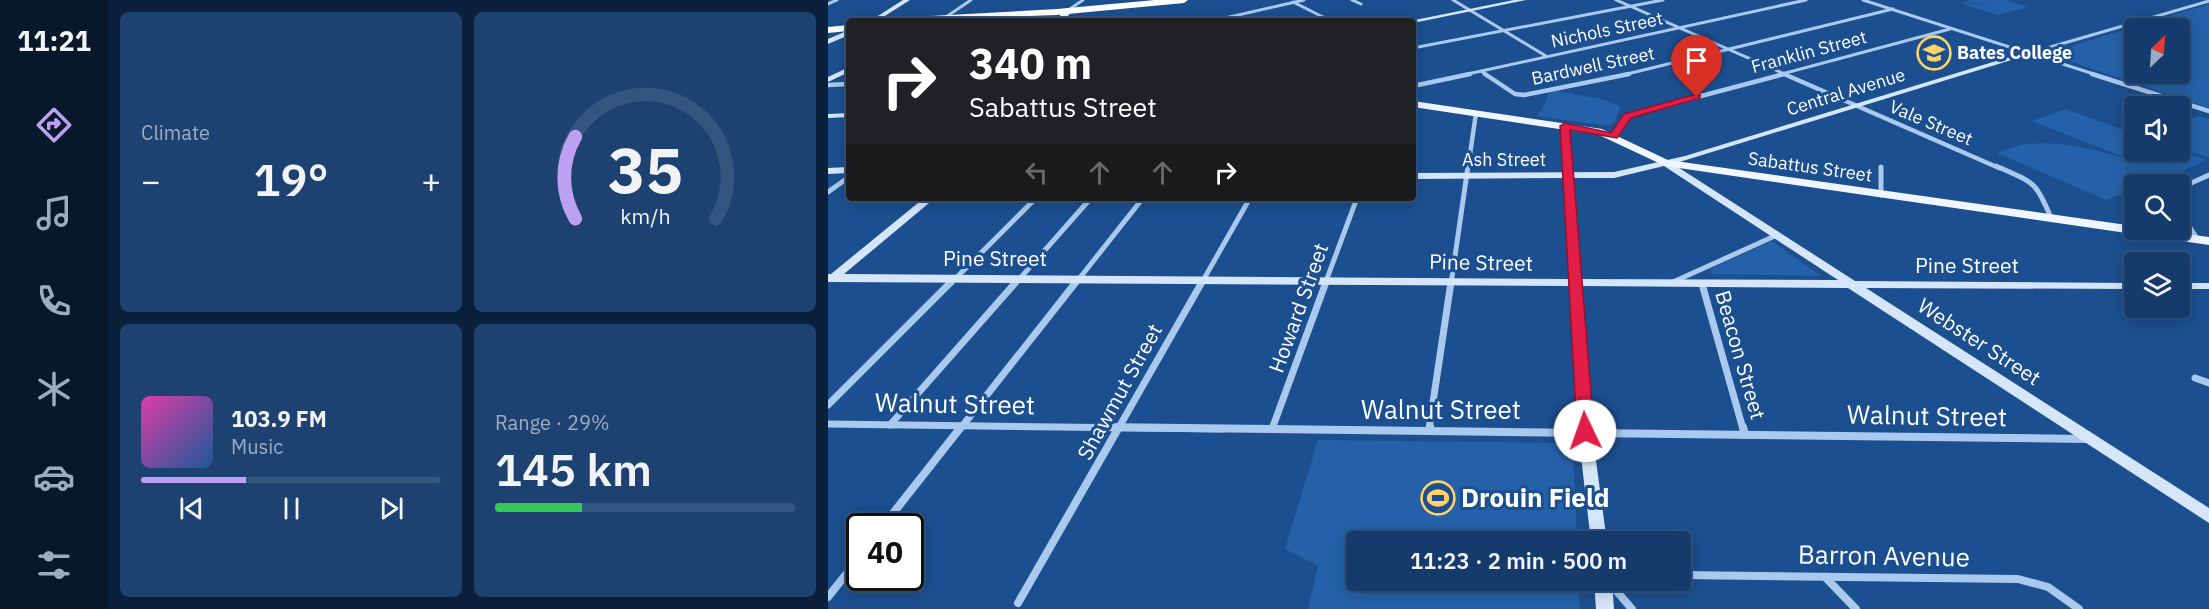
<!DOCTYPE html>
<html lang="en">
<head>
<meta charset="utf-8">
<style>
  :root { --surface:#143b6b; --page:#1d4271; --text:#f1f3f6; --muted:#9dadc1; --line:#33557e; --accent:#bca0f2 }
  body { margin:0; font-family:"IBM Plex Sans",sans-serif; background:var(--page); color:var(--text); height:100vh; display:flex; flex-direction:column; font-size:22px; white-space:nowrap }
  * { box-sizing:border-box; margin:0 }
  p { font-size:20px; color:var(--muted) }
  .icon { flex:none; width:33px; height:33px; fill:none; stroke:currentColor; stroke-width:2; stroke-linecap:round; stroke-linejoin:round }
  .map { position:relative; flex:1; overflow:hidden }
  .side { display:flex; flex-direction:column; gap:12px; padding:12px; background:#0b203b; width:720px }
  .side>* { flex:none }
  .guide { position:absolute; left:18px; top:18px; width:570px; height:183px; border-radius:6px; box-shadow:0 3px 15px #0003,0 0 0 2px var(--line); background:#202124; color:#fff; overflow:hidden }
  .needle { width:39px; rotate:25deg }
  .buttons { position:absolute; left:1296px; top:18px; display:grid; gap:12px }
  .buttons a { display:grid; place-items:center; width:66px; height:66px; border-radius:6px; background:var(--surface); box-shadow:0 3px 15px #0003,0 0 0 2px var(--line); font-size:30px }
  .speed { position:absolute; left:18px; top:513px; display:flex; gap:12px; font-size:30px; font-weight:700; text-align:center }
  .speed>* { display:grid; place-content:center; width:78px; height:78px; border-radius:50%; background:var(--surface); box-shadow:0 3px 15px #0003,0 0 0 2px var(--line); line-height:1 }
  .speed .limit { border:3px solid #111; border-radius:9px; background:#fff; color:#111 }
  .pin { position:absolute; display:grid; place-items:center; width:51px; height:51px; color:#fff; margin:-62px -26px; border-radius:50% 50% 50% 0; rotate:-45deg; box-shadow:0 0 6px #0007 }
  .pin .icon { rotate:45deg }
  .me { position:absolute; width:66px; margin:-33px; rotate:357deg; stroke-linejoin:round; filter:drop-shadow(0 0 4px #0008) }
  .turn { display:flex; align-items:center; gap:21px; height:126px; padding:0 24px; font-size:27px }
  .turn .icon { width:78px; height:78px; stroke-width:2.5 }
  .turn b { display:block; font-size:42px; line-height:51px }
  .lanes { display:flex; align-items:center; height:57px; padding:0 24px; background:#0003; justify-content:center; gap:30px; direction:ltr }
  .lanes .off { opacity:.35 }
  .big { font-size:45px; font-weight:600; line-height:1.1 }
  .side .card { flex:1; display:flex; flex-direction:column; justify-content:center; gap:9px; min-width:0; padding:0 21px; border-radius:9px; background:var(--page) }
  .side .dial { align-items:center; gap:0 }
  .dial svg { height:156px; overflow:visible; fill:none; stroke:var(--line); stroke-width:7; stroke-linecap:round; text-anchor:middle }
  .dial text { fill:var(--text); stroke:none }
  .song { display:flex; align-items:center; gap:18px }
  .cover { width:72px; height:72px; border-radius:9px; background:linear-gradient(135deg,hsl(320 70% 55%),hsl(210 70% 35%)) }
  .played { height:6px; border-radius:3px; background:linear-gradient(90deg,var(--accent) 35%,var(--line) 35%) }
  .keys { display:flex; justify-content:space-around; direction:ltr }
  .heat { display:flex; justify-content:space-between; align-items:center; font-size:33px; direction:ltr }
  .charge { height:9px; border-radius:4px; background:linear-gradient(90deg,#34c759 29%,var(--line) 0) }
  .side .tiles { flex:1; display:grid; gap:12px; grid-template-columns:repeat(2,1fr) }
  .trip { position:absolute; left:518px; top:531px; width:345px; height:60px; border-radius:6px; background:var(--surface); box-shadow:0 3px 15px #0003,0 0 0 2px var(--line); font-weight:600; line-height:60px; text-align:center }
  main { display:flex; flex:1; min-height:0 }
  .tab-bar { display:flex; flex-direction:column; width:108px; justify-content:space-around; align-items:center; background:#08182b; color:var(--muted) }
  .tab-bar .icon { width:42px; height:42px }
  .tab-bar .on { color:var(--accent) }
  .tab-bar b { font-size:27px; color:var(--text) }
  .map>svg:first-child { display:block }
</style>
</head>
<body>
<main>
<nav class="tab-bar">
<b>11:21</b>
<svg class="icon on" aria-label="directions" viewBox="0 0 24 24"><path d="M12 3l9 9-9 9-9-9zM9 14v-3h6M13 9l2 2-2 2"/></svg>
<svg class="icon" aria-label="music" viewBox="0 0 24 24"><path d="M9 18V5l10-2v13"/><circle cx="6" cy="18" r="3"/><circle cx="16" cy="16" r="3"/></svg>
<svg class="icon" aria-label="phone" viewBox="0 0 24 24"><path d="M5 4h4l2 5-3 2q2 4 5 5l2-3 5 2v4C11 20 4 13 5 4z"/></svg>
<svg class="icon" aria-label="climate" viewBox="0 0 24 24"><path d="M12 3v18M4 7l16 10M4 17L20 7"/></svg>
<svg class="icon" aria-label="car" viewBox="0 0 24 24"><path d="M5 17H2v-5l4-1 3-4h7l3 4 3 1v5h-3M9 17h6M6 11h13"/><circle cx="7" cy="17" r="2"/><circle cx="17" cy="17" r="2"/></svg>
<svg class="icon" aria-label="filters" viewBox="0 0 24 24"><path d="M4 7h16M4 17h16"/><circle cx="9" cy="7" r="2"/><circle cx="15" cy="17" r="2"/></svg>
</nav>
<section class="side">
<div class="tiles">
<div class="card"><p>Climate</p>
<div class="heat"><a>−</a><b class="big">19°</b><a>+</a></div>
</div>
<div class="card dial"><svg viewBox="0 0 100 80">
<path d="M14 69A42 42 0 1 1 86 69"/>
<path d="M14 69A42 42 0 0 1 14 27" stroke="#bca0f2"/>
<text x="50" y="56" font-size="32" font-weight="700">35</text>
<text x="50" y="72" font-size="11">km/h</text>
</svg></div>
<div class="card">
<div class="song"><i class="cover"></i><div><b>103.9 FM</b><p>Music</p></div></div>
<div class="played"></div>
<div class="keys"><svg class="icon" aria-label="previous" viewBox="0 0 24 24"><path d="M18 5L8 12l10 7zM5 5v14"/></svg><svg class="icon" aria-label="pause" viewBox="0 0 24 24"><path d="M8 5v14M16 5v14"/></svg><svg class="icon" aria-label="next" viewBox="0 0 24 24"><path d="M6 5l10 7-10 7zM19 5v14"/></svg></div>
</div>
<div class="card"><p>Range · 29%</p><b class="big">145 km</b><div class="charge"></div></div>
</div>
</section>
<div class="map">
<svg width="1381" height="609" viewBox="0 0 1381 609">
  <rect width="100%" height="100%" fill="#1b4f8f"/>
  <g fill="#2461a8" fill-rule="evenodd">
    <polygon points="1143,0 1177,0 1200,7 1170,15 1134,4 1173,4 1132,3"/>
    <path d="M1381 4V108L1220 54 1221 53ZM1306 28H1352V74H1306Z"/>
    <polygon points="727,91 774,99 793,107 785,124 779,126 709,116 718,102 721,92"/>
    <path d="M1238 109 1306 134V152L1352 151 1378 160 1345 176 1324 167 1342 176 1319 184H1306V189L1278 200 1169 153C1213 133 1259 148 1303 160L1204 121Z"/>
    <polygon points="1370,116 1381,119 1381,158 1352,148 1352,123"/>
    <polygon points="944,241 993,276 883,274 882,269"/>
    <polygon points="490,440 731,443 745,454 749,541 528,542 528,580 750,581 752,609 480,609 490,566 457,549"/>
  </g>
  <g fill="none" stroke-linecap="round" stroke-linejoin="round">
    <g stroke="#a9c9ee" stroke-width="3">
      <polyline points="524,0 533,4"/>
      <polyline points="625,0 718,56"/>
      <polyline points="788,0 959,75"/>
      <polyline points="1035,0 1269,75"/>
      <polyline points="465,2 503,21"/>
      <polyline points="0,4 9,0"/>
      <polyline points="239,11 255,0"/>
      <polyline points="115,19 143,0"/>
      <polyline points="181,21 187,17"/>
      <polyline points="384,21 476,0"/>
      <polyline points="585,48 835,0"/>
      <polyline points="1202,53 1381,1"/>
      <polyline points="653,71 659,75"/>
      <polyline points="635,75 978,0"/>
      <polyline points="795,75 1065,9"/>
      <polyline points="950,75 1122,29"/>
    </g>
    <g stroke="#a9c9ee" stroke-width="4.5">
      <polyline points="657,74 687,94 696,95 801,74"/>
      <polyline points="956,74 1171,168"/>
      <polyline points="1264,74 1381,111"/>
      <polyline points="0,85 21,84"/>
      <polyline points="585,86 642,74"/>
      <polyline points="737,126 740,168"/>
      <polyline points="785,136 795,119 805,114 956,74"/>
      <polyline points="640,168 648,113"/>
    </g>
    <g stroke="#a9c9ee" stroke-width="5">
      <polyline points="739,166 740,176"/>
      <path d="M1168 166C1205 183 1207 179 1223 218"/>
      <polyline points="1053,167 1053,195"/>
      <polyline points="1352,188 1381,175"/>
      <polyline points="0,192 21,177"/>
      <polyline points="1352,212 1370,240"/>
      <polyline points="845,282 949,235"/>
      <polyline points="122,284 208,198"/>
      <polyline points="187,284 263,198"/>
      <polyline points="247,284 315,198"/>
      <polyline points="373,284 422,198"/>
      <polyline points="497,284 529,198"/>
      <polyline points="623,284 640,166"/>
    </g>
    <g stroke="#a9c9ee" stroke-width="7">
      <polyline points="874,284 915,429"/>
      <polyline points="1367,378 1381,383"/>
      <polyline points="0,405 123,282"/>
      <polyline points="0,424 395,429"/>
      <polyline points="62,425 188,282"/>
      <polyline points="132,429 248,282"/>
      <polyline points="290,429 374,282"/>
      <polyline points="444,429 498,282"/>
      <polyline points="601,429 623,282"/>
    </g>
    <g stroke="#a9c9ee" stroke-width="8">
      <polyline points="270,427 1259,439"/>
      <polyline points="915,427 917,435"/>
      <polyline points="601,431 602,427"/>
      <polyline points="55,526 133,427"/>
      <polyline points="852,575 1190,579 1220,587 1251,609"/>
      <polyline points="997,577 1028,609"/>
      <polyline points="780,581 804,609"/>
      <polyline points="0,597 32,557"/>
      <polyline points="190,603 291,427"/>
    </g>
    <g fill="#d6e6fa" fill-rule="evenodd">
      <polygon points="75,0 82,0 49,21 42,21"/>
      <polygon points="686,0 698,0 585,23 585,21 582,21"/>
      <polygon points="21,30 21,35 0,44 0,39"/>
      <path d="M1201 51 1204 53 1203 54 845 164 1027 281 1306 283V289L1038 288 1381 508V523L1020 288 753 286 764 431 779 542H763L750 431 741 286 0 282V274H3L96 198H107L16 274 741 279 735 178 585 179V173L786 172 857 156ZM836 166 1010 280 753 279 745 178H786Z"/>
      <polygon points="21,67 21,72 0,82 0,77"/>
      <polygon points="21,113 21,117 0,118 0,114"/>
      <polygon points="21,167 21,173 0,174 0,168"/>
      <rect x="1352" y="283" width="29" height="6"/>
      <polygon points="766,580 784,580 786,609 768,609"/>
    </g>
    <g fill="#f0f6ff" fill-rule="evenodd">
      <polygon points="236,10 243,12 236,21 228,21"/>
      <polygon points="184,15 209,21 187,19 184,19"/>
      <polygon points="585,101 774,129 840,160 1306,226 1306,230 1328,230 1381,237 1381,245 837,166 771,135 585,107"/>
    </g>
    <g fill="#fff" fill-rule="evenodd">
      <polygon points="327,0 360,0 356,3 229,15 61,21 66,18 229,9"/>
      <polygon points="21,25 21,31 0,33 0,27"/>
    </g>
  </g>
  <polygon fill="#e11d48" stroke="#92132f" stroke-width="1.5" points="869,94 872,95 872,98 803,118 789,138 742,130 766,431 757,437 752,435 749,431 732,126 737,123 783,133 796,114"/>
  <defs>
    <symbol id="university-ring" viewBox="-11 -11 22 22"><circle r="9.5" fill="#1b4f8f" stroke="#ffd166" stroke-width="1.5"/><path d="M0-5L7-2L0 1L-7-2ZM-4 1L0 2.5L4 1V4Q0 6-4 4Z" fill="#ffd166"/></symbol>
    <symbol id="stadium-ring" viewBox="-11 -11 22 22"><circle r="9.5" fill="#1b4f8f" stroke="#ffd166" stroke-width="1.5"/><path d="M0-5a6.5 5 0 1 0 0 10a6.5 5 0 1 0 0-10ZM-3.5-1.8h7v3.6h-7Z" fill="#ffd166"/></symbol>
  </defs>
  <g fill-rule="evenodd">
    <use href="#university-ring" x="1087" y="34" width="38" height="38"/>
    <use href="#stadium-ring" x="591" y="479" width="38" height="38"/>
  </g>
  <g text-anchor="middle" stroke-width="6" stroke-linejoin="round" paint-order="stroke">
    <g font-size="18" fill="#fff" stroke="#1b4f8f">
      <text transform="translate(779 30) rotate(-12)" y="6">Nichols Street</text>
      <text transform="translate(981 52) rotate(-15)" y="6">Franklin Street</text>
      <text transform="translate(765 66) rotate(-12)" y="6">Bardwell Street</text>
      <text transform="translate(1018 92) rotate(-17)" y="6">Central Avenue</text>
      <text transform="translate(1103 123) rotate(23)" y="6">Vale Street</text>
      <text x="676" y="166">Ash Street</text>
      <text transform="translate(982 167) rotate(8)" y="6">Sabattus Street</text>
    </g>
    <g font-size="18" font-weight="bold" fill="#fff" stroke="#1b4f8f" text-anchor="start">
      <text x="1129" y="59">Bates College</text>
    </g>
    <g font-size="21" fill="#fff" stroke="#1b4f8f">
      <text x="167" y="266">Pine Street</text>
      <text transform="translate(653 263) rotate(1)" y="7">Pine Street</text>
      <text x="1139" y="273">Pine Street</text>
      <text transform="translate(471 308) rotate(-70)" y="7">Howard Street</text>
      <text transform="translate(1151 342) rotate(33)" y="7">Webster Street</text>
      <text transform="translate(912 355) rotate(74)" y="7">Beacon Street</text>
      <text transform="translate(292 392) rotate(-61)" y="7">Shawmut Street</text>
    </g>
    <g font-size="26" fill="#fff" stroke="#1b4f8f">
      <text transform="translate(127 404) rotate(1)" y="9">Walnut Street</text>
      <text x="613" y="419">Walnut Street</text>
      <text transform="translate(1099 416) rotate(1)" y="9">Walnut Street</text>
      <text transform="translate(1056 556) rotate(1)" y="9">Barron Avenue</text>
    </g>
    <g font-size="26" font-weight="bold" fill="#fff" stroke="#1b4f8f" text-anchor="start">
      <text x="633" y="507">Drouin Field</text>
    </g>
  </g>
</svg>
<div class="buttons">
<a><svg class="needle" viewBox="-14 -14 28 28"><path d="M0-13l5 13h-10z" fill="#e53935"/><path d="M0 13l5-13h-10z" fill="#9dadc1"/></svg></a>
<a><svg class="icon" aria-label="sound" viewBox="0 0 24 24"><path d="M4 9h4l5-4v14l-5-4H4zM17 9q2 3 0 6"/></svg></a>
<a><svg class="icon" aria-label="search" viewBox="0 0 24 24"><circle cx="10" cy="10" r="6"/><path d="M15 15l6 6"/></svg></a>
<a><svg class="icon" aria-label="layers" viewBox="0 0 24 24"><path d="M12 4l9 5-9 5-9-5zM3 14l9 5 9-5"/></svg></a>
</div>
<div class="speed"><div class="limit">40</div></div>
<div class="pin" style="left:869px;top:97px;background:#d93025"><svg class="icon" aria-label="arrive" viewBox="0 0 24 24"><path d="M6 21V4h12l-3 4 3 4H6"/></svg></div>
<svg class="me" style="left:757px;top:431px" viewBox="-20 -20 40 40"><circle r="19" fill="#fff"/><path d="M0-13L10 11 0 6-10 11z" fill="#e11d48"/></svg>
<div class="trip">11:23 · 2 min · 500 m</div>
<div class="guide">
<div class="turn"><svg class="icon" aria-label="right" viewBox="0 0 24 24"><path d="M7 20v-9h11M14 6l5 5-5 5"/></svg><div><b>340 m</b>Sabattus Street</div></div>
<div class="lanes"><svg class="icon off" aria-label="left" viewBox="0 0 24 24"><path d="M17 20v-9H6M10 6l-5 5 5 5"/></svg><svg class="icon off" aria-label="ahead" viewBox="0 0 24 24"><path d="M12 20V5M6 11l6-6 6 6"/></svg><svg class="icon off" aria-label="ahead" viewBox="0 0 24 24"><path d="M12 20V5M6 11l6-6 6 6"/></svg><svg class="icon" aria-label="right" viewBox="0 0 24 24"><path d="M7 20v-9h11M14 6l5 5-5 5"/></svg></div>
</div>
</div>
</main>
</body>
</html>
